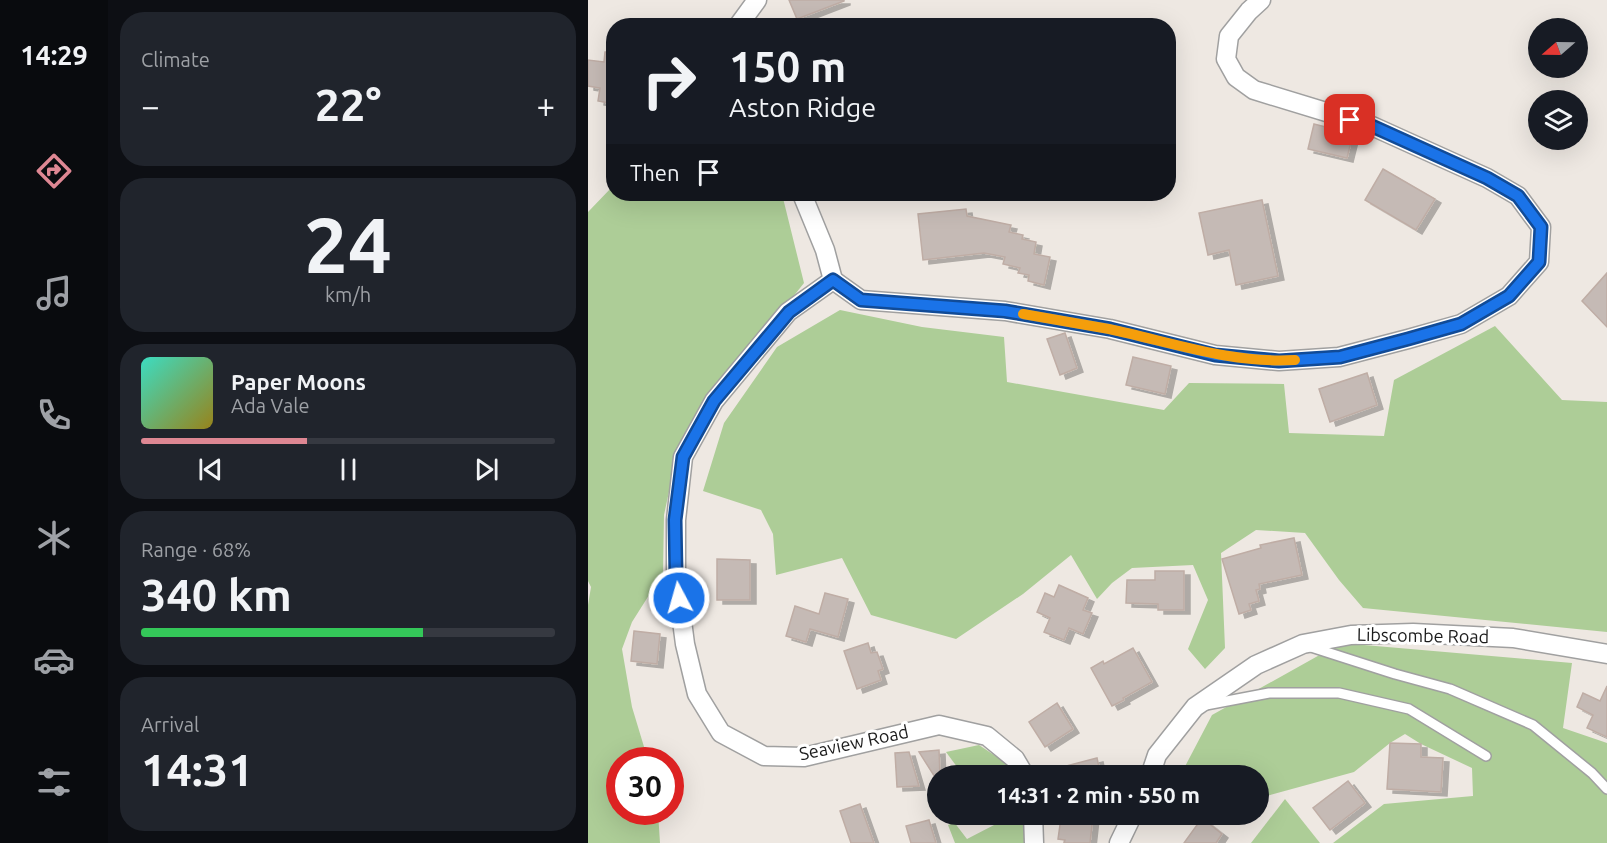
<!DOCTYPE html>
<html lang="en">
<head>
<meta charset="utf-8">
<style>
  :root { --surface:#171b24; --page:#20242c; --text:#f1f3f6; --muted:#9ea1a6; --line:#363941; --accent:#de8793 }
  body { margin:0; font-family:Ubuntu,sans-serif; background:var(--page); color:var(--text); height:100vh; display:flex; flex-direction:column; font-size:22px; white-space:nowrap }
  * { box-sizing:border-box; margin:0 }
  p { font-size:20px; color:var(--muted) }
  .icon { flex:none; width:33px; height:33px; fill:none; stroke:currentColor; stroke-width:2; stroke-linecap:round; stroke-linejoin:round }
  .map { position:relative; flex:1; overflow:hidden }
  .details { display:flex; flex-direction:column; gap:12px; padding:12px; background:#0d0f14; width:480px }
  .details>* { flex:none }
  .guide { position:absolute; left:18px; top:18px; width:570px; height:183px; border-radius:24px; box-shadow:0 6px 24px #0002; background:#171b24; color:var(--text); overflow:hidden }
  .needle { width:39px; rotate:250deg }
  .buttons { position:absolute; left:940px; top:18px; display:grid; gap:12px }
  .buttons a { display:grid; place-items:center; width:60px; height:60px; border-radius:50%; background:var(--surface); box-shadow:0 6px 24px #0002; font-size:30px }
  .speed { position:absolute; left:18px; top:747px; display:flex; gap:12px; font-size:30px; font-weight:700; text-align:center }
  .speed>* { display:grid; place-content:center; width:78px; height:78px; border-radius:50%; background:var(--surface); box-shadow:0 6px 24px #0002; line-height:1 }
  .speed .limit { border:9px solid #d22; background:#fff; color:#111 }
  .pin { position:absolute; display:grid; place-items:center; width:51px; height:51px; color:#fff; margin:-26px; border-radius:12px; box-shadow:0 3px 9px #0006 }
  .me { position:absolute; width:66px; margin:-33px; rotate:354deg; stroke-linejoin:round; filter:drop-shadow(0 0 4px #0008) }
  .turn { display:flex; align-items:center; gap:21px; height:126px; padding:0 24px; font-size:27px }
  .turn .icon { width:78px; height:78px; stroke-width:2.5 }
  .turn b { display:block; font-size:42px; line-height:51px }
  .then { display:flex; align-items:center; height:57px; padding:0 24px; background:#0003; gap:12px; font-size:22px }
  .big { font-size:45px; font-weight:600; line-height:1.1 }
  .details .widget { flex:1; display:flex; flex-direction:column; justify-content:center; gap:9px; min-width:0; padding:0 21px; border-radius:24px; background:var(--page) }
  .details .dial { align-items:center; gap:0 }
  .dial b { font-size:78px; line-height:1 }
  .song { display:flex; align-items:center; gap:18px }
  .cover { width:72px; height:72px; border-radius:9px; background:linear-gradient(135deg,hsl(170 70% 55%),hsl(50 70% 35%)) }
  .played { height:6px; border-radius:3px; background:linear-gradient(90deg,var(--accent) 40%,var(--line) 40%) }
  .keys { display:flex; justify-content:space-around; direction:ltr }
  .heat { display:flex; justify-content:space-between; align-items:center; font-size:33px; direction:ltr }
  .charge { height:9px; border-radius:4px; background:linear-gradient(90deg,#34c759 68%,var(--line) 0) }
  .trip { position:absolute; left:339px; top:765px; width:342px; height:60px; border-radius:30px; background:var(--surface); box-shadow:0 6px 24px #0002; font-weight:600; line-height:60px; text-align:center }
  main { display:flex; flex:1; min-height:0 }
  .tabs { display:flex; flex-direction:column; width:108px; justify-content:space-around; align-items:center; background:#090b0e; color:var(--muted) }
  .tabs .icon { width:42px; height:42px }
  .tabs .selected { color:var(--accent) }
  .tabs b { font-size:27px; color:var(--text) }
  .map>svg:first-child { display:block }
</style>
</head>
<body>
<main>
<nav class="tabs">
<b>14:29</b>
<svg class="icon selected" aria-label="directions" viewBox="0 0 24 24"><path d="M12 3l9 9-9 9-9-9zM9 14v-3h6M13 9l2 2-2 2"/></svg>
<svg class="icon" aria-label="music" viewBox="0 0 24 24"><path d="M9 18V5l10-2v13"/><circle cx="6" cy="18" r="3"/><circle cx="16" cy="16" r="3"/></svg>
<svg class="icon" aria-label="phone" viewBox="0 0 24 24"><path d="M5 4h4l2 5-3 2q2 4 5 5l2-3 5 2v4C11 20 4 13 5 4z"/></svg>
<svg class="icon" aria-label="climate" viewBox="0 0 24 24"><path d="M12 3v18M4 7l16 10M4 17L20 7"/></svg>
<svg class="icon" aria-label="car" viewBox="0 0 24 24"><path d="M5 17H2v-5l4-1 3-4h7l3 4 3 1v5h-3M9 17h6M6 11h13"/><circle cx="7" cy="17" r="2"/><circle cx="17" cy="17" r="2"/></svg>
<svg class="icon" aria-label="filters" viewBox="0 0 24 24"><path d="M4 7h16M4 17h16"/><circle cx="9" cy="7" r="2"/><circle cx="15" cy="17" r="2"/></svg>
</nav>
<section class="details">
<div class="widget"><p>Climate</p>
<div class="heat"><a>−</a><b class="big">22°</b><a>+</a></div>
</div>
<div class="widget dial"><b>24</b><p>km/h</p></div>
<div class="widget">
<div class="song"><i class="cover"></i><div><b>Paper Moons</b><p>Ada Vale</p></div></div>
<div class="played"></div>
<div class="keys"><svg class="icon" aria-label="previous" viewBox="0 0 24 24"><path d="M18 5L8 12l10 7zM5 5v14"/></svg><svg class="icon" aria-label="pause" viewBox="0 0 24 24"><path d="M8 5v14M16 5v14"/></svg><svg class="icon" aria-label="next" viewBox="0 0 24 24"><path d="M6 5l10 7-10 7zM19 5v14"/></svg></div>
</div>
<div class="widget"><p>Range · 68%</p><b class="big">340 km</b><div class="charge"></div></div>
<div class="widget"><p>Arrival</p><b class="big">14:31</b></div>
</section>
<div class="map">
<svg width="1019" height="843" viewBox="0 0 1019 843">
  <defs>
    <filter id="shadow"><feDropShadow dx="6" dy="4" stdDeviation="0" flood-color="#0004"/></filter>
  </defs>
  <rect width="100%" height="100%" fill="#eee8e2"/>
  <g fill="#adcd97">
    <polygon points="25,186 26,194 194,194 216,283 123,400 89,454 76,515 75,573 44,622 34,649 44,707 60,760 32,760 32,812 70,812 72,843 0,843 0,605 3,587 0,581 0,212"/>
    <polygon points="252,310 334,327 416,337 419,382 576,410 601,383 696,384 701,433 796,436 806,380 907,326 974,400 1019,402 1019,632 775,608 751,580 717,533 668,530 633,553 637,648 617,669 600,649 620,600 605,565 544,568 524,583 509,599 483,555 435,594 368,639 283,615 254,558 188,575 185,534 173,510 115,491 136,423 189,347"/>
    <polygon points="753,643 984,663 975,728 1019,743 1019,843 745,843 796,804 885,796 884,768 833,744 817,734 802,743 766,772 671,798 670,776 592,776 624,715"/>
    <polygon points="391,745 433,773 434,775 375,775 358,752"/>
    <polygon points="697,799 732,843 663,843"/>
    <polygon points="402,815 442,815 441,843 367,843 360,825 366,822 379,839 408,824"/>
  </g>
  <g fill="#c5bab5" stroke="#bfada5" stroke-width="1.5" filter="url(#shadow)">
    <polygon points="201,0 256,0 256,1 209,19"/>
    <polygon points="17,52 26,52 26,104 10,101 12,88 0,86 0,60 16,62"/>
    <polygon points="726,124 765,134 759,158 720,149"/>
    <polygon points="795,169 847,199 828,230 777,200"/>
    <polygon points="674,200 690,276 648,285 641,250 620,255 611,213"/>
    <polygon points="378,209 379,216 423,225 421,232 435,235 434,239 448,242 446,254 462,257 456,285 440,281 441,275 430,273 432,268 415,264 417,257 396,253 335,260 330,214"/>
    <polygon points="1019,273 1019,327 994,301"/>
    <polygon points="477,333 489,368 472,375 459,339"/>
    <polygon points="545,357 583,366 577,394 538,385"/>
    <polygon points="779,373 789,405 742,422 731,389"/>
    <polygon points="706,538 714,575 671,584 672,589 668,590 671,601 661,604 663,610 651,614 634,559 673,548 672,545"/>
    <polygon points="129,559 162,560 162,600 129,600"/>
    <polygon points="567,571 596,571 596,610 570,610 570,604 538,603 539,580 567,580"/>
    <polygon points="471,585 500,598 495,610 504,613 495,634 481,628 476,640 456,632 462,618 449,612 457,593 466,597"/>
    <polygon points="237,593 260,599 250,637 222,629 218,642 198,636 207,606 231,614"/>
    <polygon points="46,631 72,634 69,664 43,661"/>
    <polygon points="280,643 283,653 289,652 295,669 290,671 293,680 269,689 256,651"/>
    <polygon points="545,648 564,682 535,698 536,700 524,706 503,668 515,661 516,664"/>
    <polygon points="1019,686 1019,737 999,728 1005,715 989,707 995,693 1012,701"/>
    <polygon points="469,703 485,729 457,747 441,722"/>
    <polygon points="802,743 833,744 833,757 855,758 853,792 799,789"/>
    <polygon points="351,750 352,776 350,776 350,782 331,752"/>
    <polygon points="321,752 331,786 309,787 307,753"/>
    <polygon points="509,758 513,776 460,776 459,771"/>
    <polygon points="760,781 777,803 742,830 725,808"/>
    <polygon points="272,804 286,843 263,843 252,811"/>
    <polygon points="480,814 505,816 502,843 476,843 477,840 470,839 473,818 480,820"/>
    <polygon points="614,818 634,834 628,843 596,843"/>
    <polygon points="341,820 348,843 323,843 318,826"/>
  </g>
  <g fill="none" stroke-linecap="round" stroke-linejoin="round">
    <defs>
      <g id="service">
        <polyline points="723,647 807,674 862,689 945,725 1004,773 1019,789"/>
        <polyline points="618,705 681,693 751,693 821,709 898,756"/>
      </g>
      <g id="minor">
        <polyline points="150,26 169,0"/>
        <polyline points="214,194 237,250 245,280"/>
        <polyline points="245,280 273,300 417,311 522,329 627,355 691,361 751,357 820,339 873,324 921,296 951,262 953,227 930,196 899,178 784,126 666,90 648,77 638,59 641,36 661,11 673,0"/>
        <polyline points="245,280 200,312 126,401 95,457 88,520 88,575 97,644 109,694 133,733 176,756 216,757 351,725 399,736 427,759 437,776"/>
        <polyline points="562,776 569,755 607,707 668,665 715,644 763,635 825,633 925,638 1019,654"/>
        <polyline points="445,814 446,843"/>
        <polyline points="531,843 545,814"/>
      </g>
    </defs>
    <use href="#service" stroke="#a0a0a0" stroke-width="12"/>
    <use href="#minor" stroke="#a0a0a0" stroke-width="21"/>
    <use href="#service" stroke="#fff" stroke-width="9"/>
    <use href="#minor" stroke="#fff" stroke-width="18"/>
  </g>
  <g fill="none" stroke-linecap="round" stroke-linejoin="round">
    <defs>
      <polyline id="route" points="91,598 88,575 87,520 95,457 126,401 201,312 245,280 273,300 417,311 522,329 627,355 691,361 752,357 820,339 873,324 921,296 951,262 953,227 930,196 899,178 784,126 762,120"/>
    </defs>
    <use href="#route" stroke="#114b97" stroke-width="15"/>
    <use href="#route" stroke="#1a73e8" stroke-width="10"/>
    <path stroke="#f59e0b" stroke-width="10" d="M435 314C464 319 493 324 521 329 583 342 643 364 707 360"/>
  </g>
  <g text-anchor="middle" stroke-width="6" stroke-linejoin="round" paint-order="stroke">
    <g font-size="18" fill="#1c1c1c" stroke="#fff">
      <text transform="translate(835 636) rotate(1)" y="6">Libscombe Road</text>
      <text transform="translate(266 743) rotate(-12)" y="6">Seaview Road</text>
    </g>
  </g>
</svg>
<div class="buttons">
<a><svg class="needle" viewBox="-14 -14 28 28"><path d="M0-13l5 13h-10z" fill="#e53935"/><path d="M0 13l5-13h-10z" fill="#9ea1a6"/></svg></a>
<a><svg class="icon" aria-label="layers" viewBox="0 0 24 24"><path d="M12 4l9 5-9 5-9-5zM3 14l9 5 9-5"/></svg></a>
</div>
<div class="speed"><div class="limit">30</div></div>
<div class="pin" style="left:762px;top:120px;background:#d93025"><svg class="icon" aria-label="arrive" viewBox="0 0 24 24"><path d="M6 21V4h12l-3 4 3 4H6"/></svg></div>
<svg class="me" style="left:91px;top:598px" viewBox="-20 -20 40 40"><circle r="17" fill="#1a73e8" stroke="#fff" stroke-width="3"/><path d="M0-11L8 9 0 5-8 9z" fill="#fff"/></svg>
<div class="trip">14:31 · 2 min · 550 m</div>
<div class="guide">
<div class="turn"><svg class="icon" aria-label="right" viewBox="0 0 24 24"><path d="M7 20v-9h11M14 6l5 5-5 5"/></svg><div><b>150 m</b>Aston Ridge</div></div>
<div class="then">Then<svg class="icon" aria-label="arrive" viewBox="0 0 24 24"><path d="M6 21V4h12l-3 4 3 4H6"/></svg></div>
</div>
</div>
</main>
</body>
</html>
